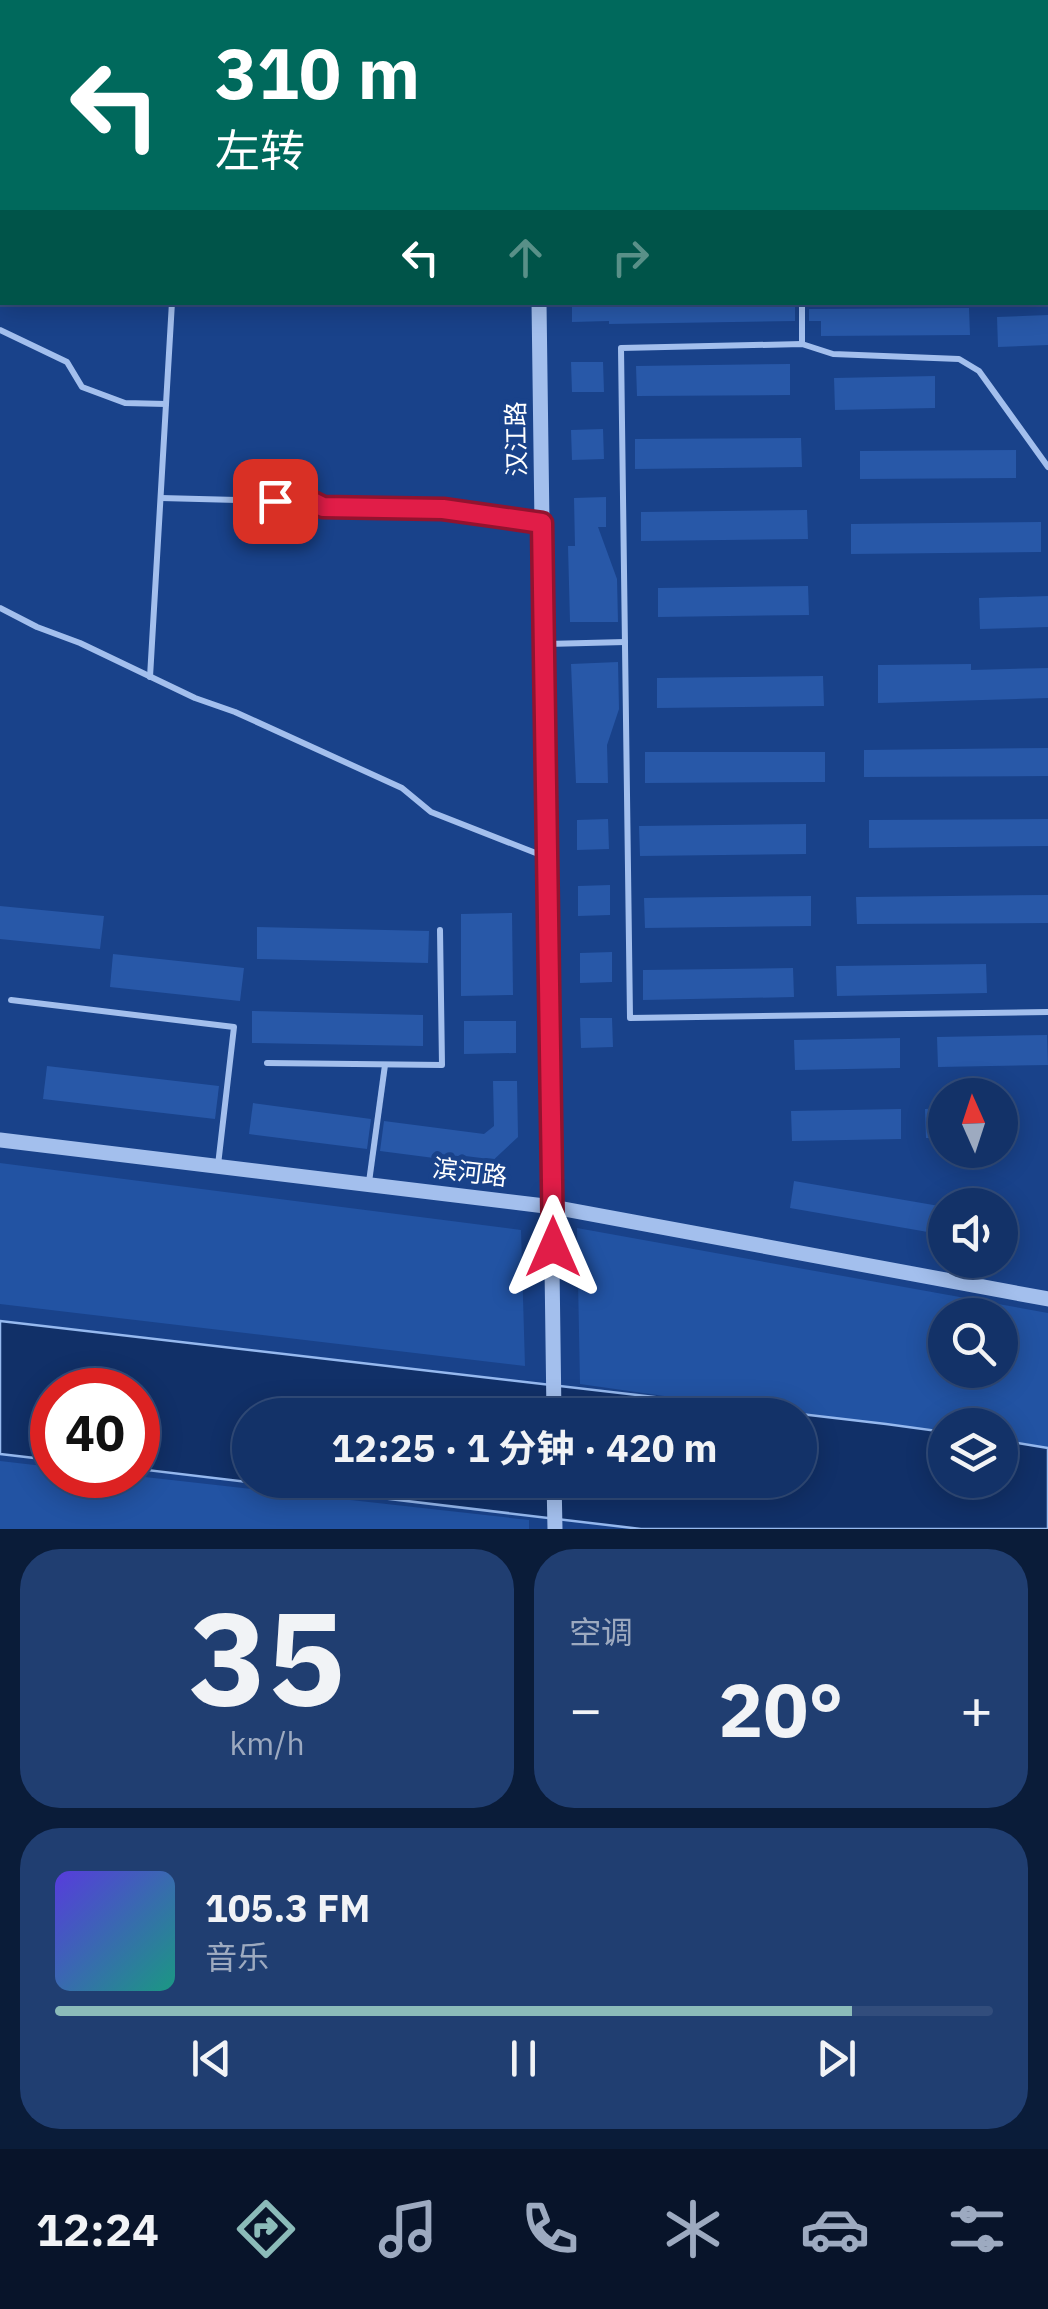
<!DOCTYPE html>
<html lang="zh">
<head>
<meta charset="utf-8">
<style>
  :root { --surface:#133268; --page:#203e71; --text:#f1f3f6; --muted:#9daac0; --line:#324d7c; --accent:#8bbbb9 }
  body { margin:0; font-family:"IBM Plex Sans","Noto Sans SC",sans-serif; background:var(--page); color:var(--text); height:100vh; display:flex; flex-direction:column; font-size:38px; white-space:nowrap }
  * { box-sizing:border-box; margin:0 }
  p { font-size:32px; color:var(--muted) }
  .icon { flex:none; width:55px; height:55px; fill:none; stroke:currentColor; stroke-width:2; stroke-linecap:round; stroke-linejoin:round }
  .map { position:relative; height:1529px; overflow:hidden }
  .panel { display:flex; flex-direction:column; gap:20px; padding:20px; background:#0a1c39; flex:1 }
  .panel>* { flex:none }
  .banner { position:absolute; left:0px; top:0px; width:1050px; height:305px; box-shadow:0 5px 25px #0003,0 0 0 2px var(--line); background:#00695c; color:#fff; overflow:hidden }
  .needle { width:65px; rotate:357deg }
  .buttons { position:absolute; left:928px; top:1078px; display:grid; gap:20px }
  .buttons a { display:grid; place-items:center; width:90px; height:90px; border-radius:50%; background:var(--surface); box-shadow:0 5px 25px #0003,0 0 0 2px var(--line); font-size:50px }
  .speed { position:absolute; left:30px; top:1368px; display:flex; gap:20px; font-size:50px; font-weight:700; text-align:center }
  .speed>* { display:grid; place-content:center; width:130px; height:130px; border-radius:50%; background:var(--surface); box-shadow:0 5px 25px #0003,0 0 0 2px var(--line); line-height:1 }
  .speed .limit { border:15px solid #d22; background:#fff; color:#111 }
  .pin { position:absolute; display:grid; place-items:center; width:85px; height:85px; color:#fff; margin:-42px; border-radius:20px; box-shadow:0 5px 15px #0006 }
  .me { position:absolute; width:110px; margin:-55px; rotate:0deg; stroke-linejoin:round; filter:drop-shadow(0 0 8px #0008) }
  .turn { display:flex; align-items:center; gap:35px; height:210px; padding:0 50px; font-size:45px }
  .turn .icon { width:130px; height:130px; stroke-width:2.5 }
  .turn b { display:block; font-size:70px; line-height:85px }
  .lanes { display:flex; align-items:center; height:95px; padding:0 50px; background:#0003; justify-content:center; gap:50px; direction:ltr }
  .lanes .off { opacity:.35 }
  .big { font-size:75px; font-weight:700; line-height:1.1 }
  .panel .card { flex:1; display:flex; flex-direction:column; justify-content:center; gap:15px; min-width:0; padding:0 35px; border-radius:40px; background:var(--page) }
  .panel .dial { align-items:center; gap:0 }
  .dial b { font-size:130px; line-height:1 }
  .song { display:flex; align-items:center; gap:30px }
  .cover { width:120px; height:120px; border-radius:15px; background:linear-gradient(135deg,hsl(250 70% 55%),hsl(170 70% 35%)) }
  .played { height:10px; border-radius:5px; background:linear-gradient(90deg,var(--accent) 85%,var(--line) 85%) }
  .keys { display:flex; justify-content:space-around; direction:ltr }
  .heat { display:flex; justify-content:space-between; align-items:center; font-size:55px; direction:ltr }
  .panel .tiles { flex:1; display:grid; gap:20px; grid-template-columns:1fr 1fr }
  .card:last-child { grid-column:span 2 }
  .trip { position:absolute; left:232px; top:1398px; width:585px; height:100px; border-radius:50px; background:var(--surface); box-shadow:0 5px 25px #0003,0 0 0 2px var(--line); font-weight:700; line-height:100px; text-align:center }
  .menu { display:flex; height:160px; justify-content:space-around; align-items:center; background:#08142a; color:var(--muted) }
  .menu .icon { width:70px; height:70px }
  .menu .on { color:var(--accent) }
  .menu b { font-size:45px; color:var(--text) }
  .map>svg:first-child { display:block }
</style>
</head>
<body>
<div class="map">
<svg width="1048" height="1529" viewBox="0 0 1048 1529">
  <rect width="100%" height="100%" fill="#19428a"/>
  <g fill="#2253a3" fill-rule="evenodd">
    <polygon points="0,1163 521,1230 525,1366 0,1304"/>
    <path d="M577 1228 1048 1313V1450L1000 1444V1425H945V1436L580 1384ZM945 1315H1000V1370H945Z"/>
    <polygon points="0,1461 52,1467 52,1475 127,1475 529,1520 529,1529 0,1529"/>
  </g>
  <path fill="#113068" stroke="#96b9ef" stroke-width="2.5" fill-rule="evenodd" d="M0 1321 886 1424 945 1432V1480H1000V1440L1048 1448V1529H641L138 1469V1390H52V1460L0 1454ZM250 1415H800V1480H250Z"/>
  <g fill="#2858a8">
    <polygon points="572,302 795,302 795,321 609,324 609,321 572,322"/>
    <polygon points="969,308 970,335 821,336 821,321 809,321 809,309"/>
    <polygon points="1048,315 1048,345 998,347 997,317"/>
    <polygon points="571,362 603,362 604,392 572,392"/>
    <polygon points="790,364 790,395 637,396 636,366"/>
    <polygon points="935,376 935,408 835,410 834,378"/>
    <polygon points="603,429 604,459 572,460 571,430"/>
    <polygon points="801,438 802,467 635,469 635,439"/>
    <polygon points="1016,450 1016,478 860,479 860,451"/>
    <polygon points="606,497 606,527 598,527 617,579 618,622 570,622 568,546 575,546 574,498"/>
    <polygon points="807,510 808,539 641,541 641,512"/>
    <polygon points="1041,522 1041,552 851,554 851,524"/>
    <polygon points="808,586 809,615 658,617 658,588"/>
    <polygon points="1048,596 1048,627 980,629 979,598"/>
    <polygon points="618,662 619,709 607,745 608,783 576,783 571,664"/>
    <polygon points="971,664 971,670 1048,668 1048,698 878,703 878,665"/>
    <polygon points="823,676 824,706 657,708 657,678"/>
    <polygon points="1048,748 1048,776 864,777 864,750"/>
    <polygon points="645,752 825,752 825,782 645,783"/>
    <polygon points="608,819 609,849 577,850 577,820"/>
    <polygon points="1048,819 1048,846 869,848 869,820"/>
    <polygon points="806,824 806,854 640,856 639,826"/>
    <polygon points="610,885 610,915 578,916 578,886"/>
    <polygon points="1048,895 1048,923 857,924 856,897"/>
    <polygon points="811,896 811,926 645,928 644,898"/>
    <polygon points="0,906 104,916 100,949 0,939"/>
    <polygon points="512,913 513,995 461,996 461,914"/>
    <polygon points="257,927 429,931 428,963 257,959"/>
    <polygon points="612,952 612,982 580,983 580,953"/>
    <polygon points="113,954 244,968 240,1001 110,987"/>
    <polygon points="986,964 987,993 837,996 836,966"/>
    <polygon points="793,968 794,997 643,1000 643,970"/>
    <polygon points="252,1011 423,1015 423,1046 252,1043"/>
    <polygon points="580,1018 612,1018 613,1047 581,1048"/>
    <polygon points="464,1021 516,1021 516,1053 464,1054"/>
    <polygon points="1047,1035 1048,1065 938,1067 937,1037"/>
    <polygon points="900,1038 900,1068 795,1070 794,1040"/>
    <polygon points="47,1066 219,1086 215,1119 43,1099"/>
    <polygon points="493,1081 517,1081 518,1137 488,1165 380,1151 384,1121 484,1134 494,1126"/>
    <polygon points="253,1103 371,1119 367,1149 249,1134"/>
    <polygon points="945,1108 945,1138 926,1138 925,1109"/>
    <polygon points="901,1109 901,1139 792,1141 791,1111"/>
    <polygon points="794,1181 945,1207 945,1235 790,1208"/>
  </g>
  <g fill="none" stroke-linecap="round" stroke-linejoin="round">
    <g stroke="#a3bfed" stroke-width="6">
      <polyline points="166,2 166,0"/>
      <polyline points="370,2 370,0"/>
      <polyline points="802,302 802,344"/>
      <polyline points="0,330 67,362 82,387 125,403 166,404"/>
      <polyline points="1048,467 979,371 959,359 833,354 802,344 621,348 630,1018 1048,1012"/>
      <polyline points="161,498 313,502 323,507 443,509 474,511 541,523"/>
      <polyline points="0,608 37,627 80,643 195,698 235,712 402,788 431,812 546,857"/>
      <polyline points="547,644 625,642"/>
      <polyline points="150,677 172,302"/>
      <polyline points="11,1000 234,1027 218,1165"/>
      <polyline points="267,1063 442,1065 440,930"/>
      <polyline points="369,1182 385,1065"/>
    </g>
    <g stroke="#a3bfed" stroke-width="15">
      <polyline points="538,2 538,0"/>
      <polyline points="539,302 554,1415"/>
      <polyline points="0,1140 553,1207 1048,1299"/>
      <polyline points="554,1480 555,1529"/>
    </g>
    <g stroke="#d0dff9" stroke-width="18">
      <polyline points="269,0 308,2"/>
      <polyline points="0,74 2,74"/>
    </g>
    <g stroke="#e9f0ff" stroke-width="20">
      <polyline points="0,6 2,6"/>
      <polyline points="0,47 2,47"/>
    </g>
  </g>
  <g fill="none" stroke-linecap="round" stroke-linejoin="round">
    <defs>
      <polyline id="route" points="275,501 313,502 323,507 443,509 542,523 553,1247"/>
    </defs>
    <use href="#route" stroke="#92132f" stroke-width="25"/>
    <use href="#route" stroke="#e11d48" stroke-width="18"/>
  </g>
  <g text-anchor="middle" stroke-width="10" stroke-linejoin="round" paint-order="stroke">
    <g font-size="25" fill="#fff" stroke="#19428a">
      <text transform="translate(516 439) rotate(-91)" y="9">汉江路</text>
      <text transform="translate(470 1172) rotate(7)" y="9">滨河路</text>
    </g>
  </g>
</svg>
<div class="buttons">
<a><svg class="needle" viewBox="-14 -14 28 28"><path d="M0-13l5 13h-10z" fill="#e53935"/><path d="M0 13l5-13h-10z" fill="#9daac0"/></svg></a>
<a><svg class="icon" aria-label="sound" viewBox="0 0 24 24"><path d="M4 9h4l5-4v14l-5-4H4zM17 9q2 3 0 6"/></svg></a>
<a><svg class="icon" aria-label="search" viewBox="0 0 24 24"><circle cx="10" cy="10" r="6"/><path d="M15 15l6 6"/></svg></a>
<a><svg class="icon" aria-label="layers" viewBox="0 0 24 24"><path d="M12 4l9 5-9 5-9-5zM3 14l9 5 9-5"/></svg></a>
</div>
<div class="speed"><div class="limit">40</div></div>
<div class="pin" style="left:275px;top:501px;background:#d93025"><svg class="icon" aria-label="arrive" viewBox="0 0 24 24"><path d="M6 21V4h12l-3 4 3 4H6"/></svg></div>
<svg class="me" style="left:553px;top:1247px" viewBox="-20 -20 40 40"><path d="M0-17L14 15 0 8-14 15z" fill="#e11d48" stroke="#fff" stroke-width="4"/></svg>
<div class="trip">12:25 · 1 分钟 · 420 m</div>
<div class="banner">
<div class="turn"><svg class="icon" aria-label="left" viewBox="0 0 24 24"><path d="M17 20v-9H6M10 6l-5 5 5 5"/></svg><div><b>310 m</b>左转</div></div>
<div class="lanes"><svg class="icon" aria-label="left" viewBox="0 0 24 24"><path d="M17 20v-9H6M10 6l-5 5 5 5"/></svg><svg class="icon off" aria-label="ahead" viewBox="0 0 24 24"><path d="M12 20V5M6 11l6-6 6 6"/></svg><svg class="icon off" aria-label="right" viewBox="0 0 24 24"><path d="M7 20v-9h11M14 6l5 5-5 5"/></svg></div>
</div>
</div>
<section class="panel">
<div class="tiles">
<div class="card dial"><b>35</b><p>km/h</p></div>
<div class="card"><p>空调</p>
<div class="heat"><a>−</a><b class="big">20°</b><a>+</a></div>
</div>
<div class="card">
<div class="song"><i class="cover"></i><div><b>105.3 FM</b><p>音乐</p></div></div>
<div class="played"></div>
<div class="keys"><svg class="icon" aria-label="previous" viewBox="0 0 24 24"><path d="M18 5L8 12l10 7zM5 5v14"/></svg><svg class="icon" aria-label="pause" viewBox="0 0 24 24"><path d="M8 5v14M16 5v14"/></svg><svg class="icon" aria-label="next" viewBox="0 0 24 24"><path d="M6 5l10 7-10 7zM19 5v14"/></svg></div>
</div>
</div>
</section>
<nav class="menu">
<b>12:24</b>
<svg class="icon on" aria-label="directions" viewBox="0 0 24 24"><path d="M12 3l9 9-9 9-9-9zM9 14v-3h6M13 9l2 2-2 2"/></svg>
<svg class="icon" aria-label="music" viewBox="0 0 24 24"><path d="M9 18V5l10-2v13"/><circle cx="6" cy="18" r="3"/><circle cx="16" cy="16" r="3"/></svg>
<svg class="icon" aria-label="phone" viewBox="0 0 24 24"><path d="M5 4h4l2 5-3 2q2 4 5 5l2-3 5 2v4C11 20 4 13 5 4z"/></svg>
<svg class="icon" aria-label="climate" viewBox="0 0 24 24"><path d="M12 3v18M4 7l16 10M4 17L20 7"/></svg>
<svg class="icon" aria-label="car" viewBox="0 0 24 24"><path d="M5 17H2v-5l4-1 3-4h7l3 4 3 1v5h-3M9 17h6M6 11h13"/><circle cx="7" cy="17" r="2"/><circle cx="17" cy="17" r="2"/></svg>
<svg class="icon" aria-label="filters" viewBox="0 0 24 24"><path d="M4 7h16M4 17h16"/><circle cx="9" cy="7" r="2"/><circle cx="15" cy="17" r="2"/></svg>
</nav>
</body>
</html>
